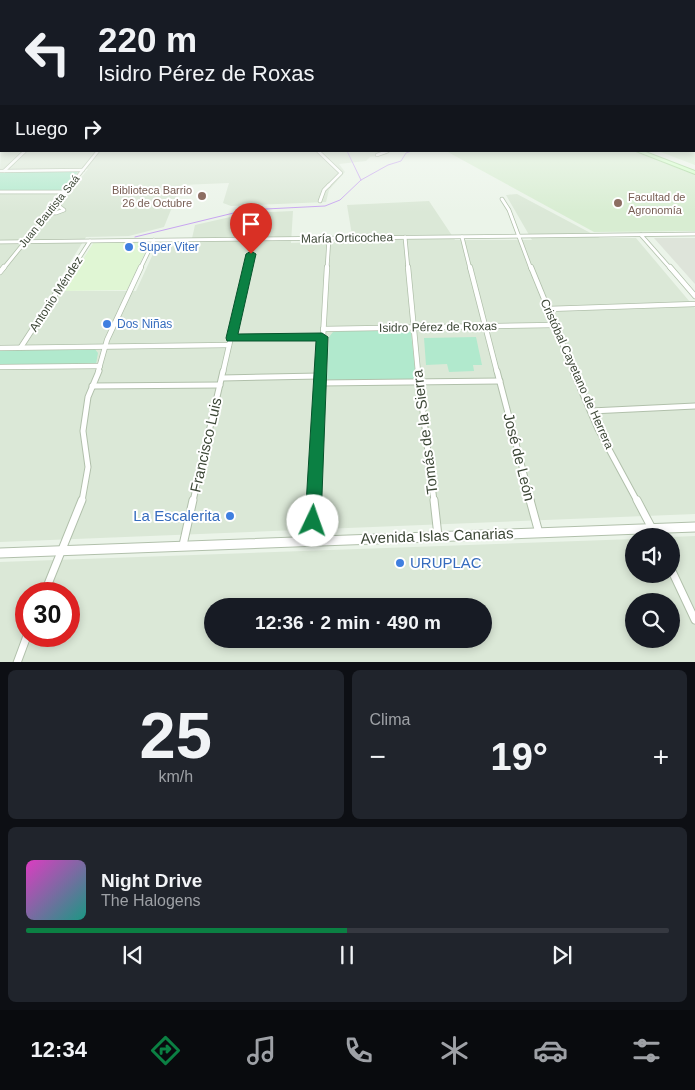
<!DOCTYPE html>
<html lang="es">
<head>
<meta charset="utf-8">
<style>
  :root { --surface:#171b24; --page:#20242c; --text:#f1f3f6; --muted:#9ea1a6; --line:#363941; --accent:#0b8043 }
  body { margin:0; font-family:Arial,sans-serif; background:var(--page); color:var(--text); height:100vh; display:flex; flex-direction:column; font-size:19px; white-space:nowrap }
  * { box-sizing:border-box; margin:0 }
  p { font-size:16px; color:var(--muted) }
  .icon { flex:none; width:28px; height:28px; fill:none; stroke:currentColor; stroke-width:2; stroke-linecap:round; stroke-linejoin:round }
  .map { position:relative; height:662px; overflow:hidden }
  .panel { display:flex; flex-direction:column; gap:8px; padding:8px; background:#0d0f14; flex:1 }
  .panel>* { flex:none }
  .top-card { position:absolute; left:0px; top:0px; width:695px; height:152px; box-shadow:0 2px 8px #0003; background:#171b24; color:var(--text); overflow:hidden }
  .tools { position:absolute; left:625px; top:528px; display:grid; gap:10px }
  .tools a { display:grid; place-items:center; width:55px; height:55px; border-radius:50%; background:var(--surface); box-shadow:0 2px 8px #0003; font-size:25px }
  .speed { position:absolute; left:15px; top:582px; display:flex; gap:10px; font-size:25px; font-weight:700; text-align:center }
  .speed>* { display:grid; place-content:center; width:65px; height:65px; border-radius:50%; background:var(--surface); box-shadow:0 2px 8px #0003; line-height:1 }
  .speed .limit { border:8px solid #d22; background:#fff; color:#111 }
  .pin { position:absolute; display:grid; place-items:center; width:42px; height:42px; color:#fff; margin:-51px -21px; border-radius:50% 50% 50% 0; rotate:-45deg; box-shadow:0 0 5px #0007 }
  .pin .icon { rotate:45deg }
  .me { position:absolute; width:55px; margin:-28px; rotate:3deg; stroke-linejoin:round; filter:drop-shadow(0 0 4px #0008) }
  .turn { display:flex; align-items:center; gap:18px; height:105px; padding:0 15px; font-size:22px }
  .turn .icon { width:65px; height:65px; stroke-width:2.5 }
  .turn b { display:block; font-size:35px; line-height:42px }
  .then { display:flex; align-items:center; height:48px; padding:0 15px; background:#0003; gap:10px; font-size:19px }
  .big { font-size:38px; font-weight:700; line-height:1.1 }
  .panel .tile { flex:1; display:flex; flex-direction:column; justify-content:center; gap:8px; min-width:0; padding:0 18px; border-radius:8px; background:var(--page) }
  .panel .dial { align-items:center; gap:0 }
  .dial b { font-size:65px; line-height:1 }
  .song { display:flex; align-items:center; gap:15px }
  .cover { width:60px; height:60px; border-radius:8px; background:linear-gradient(135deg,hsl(310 70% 55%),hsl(170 70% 35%)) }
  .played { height:5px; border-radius:2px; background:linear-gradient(90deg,var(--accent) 50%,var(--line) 50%) }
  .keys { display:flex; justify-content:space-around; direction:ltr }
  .heat { display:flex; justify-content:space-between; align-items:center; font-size:28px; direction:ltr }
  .panel .tiles { flex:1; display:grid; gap:8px; grid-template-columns:1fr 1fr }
  .tile:last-child { grid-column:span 2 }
  .trip { position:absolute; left:204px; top:598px; width:288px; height:50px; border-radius:25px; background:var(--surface); box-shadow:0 2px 8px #0003; font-weight:700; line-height:50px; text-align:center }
  .menu { display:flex; height:80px; justify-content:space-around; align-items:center; background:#090b0e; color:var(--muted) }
  .menu .icon { width:35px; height:35px }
  .menu .selected { color:var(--accent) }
  .menu b { font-size:22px; color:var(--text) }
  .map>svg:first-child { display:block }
</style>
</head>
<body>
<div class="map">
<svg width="695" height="663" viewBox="0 0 695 663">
  <rect width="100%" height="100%" fill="#ebf4e9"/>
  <g fill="#dbe8d7" fill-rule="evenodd">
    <polygon points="1,148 1,151 391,151 386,155 370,157 366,161 339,164 345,172 329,190 326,202 231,206 223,203 229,183 181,185 164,227 129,236 86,237 52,291 136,291 158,243 191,243 195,225 248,213 293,211 291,243 353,241 347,205 429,201 455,240 532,240 506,195 517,194 600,238 636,238 695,308 695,514 0,542 0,194 69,193 88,169 0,170"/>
    <path d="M695 536V662H0V562L634 539V574H671V537ZM26 594H69V636H26ZM634 601H671V639H634ZM212 606H482V639H212Z"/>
  </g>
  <polygon fill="#e0f6d4" points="94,242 150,242 127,290 63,291"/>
  <polygon fill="#dee4da" points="654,238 695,238 695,284"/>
  <g fill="#d8edd2">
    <polygon points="694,135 695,165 658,151 694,151"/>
    <polygon points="446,151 634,151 695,175 695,231 594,232"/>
  </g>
  <g fill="#b1e9cd">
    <polygon points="0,172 78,172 64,190 0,191"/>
    <polygon points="408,329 411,333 416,379 414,380 329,381 327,379 329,337 333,332 341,331"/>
    <polygon points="476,337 482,365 473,365 474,371 449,372 447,364 426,365 424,338"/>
    <polygon points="94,348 98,353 96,364 0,366 0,349"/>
  </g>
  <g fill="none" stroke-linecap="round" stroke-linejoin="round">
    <g stroke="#c8a5f1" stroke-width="1">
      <polyline points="347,151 361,180"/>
      <polyline points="135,237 246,210 325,206 340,200 361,180 388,165 401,161 406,153 412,151"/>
    </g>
    <defs>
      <polyline id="pedestrian" points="47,213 56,213 64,210 60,207 52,207"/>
      <g id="minor-far4">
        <polyline points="318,151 341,173 328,186"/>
        <polyline points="377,155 388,151"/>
        <polyline points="0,171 83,170"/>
        <polyline points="4,171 25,151"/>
        <polyline points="70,186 98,151"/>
      </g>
      <g id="minor-far3">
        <polyline points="0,192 65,192"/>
        <polyline points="502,199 509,210 531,269"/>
        <polyline points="320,201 324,190 329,185"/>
        <polyline points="641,235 671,269"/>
        <polyline points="405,237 408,269"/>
        <polyline points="462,237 470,269"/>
        <polyline points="0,242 695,234"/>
        <polyline points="3,269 71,185"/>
        <polyline points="72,269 90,241"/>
        <polyline points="140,269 154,240"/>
        <polyline points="247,269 254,239"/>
        <polyline points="327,269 329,238"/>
      </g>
      <g id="minor-far2">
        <polyline points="408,267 418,372"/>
        <polyline points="470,267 497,372"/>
        <polyline points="531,267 574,372"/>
        <polyline points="670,267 695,296"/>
        <polyline points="0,272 4,267"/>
        <polyline points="548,309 695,304"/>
        <polyline points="323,329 554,325"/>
        <polyline points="232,338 322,337"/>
        <polyline points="21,347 73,267"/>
        <polyline points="0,348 229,345"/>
        <polyline points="0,367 100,366"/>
        <polyline points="98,372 107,340 141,267"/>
        <polyline points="223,372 247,267"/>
        <polyline points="321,372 327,267"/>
      </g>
      <g id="minor-far1">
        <polyline points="418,371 434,501"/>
        <polyline points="497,371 531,501"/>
        <polyline points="573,371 598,429 637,501"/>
        <polyline points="222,378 320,376"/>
        <polyline points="320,383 500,381"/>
        <polyline points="92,386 220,385"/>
        <polyline points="591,411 695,406"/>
        <polyline points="82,501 88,467 83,431 88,397 99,371"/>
        <polyline points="193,501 223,371"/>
        <polyline points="314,501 322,371"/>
      </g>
      <g id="minor">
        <polyline points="434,500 438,536"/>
        <polyline points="530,500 539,533"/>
        <polyline points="637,500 656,536"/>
        <polyline points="312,541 314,500"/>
        <polyline points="183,545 193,500"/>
        <polyline points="671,569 695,620"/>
        <polyline points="44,594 82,500"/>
        <polyline points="17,663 27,636"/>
      </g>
      <polyline id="tertiary" points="0,553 695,527"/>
      <g id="secondary">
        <rect x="694" y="132" width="1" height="2"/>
        <rect x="0" y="143" width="1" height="2"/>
        <polygon points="636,151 643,151 695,171 695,174"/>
      </g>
    </defs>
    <use href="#pedestrian" stroke="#b1c0ab" stroke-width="4.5"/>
    <use href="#minor-far4" stroke="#b1c0ab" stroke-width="4"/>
    <use href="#minor-far3" stroke="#b1c0ab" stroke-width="4.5"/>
    <use href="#minor-far2" stroke="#b1c0ab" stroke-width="6"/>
    <use href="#minor-far1" stroke="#b1c0ab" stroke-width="7"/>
    <use href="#minor" stroke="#b1c0ab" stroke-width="9"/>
    <use href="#tertiary" stroke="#b1c0ab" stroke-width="11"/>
    <use href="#secondary" stroke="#a4d598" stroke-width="2"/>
    <use href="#pedestrian" stroke="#fff" stroke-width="3"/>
    <use href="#minor-far4" stroke="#fff" stroke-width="2.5"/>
    <use href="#minor-far3" stroke="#fff" stroke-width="3"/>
    <use href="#minor-far2" stroke="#fff" stroke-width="4.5"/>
    <use href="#minor-far1" stroke="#fff" stroke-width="5"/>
    <use href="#minor" stroke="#fff" stroke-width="7"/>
    <use href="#tertiary" stroke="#fff" stroke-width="9"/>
    <use href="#secondary" fill="#d2ffc8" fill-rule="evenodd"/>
  </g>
  <linearGradient id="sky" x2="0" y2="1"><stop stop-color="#9baeec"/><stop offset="0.56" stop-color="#f6faf5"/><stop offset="1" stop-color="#f6faf5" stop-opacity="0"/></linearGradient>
  <rect width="695" height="212" fill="url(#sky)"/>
  <polygon fill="#0b8043" stroke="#07532c" points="251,251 256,254 238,334 322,333 328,337 321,521 318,526 313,529 307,526 305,521 316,341 227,341 226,338 246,254"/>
  <g fill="#8d6e63" stroke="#fff" stroke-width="2">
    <circle cx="202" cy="196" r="5"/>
    <circle cx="618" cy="203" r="5"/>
  </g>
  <g fill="#3f7fe0" stroke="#fff" stroke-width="2">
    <circle cx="129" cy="247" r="5"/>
    <circle cx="107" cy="324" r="5"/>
    <circle cx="230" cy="516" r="5"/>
    <circle cx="400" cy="563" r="5"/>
  </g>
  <g text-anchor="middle" stroke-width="4" stroke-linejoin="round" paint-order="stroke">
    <g font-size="11" fill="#785e54" stroke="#fff" text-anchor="end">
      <text x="192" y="194">Biblioteca Barrio<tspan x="192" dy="13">26 de Octubre</tspan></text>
      <text x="628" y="201" text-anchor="start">Facultad de<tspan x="628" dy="13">Agronomía</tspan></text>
    </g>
    <g font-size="11" fill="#3d4837" stroke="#fff">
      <text transform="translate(49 211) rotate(-51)" y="4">Juan Bautista Saá</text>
    </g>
    <g font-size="12" fill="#3d4837" stroke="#fff">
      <text transform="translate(347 238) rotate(-1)" y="4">María Orticochea</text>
      <text transform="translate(56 294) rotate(-57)" y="4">Antonio Méndez</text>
      <text transform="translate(438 327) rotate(-1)" y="4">Isidro Pérez de Roxas</text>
      <text transform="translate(577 374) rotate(66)" y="4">Cristóbal Cayetano de Herrera</text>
    </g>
    <g font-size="12" fill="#366cbe" stroke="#fff" text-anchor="start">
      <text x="139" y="251">Super Viter</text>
      <text x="117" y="328">Dos Niñas</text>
    </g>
    <g font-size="15" fill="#3d4837" stroke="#fff">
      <text transform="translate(425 432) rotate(-97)" y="5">Tomás de la Sierra</text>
      <text transform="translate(206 445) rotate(-77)" y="5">Francisco Luis</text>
      <text transform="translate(519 457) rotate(76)" y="5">José de León</text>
      <text transform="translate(437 536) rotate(-2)" y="5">Avenida Islas Canarias</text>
    </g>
    <g font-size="15" fill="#366cbe" stroke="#fff" text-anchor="end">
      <text x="220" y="521">La Escalerita</text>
      <text x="410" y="568" text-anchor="start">URUPLAC</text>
    </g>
  </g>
</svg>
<div class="tools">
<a><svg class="icon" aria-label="sound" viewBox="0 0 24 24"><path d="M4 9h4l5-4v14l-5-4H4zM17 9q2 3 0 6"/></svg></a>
<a><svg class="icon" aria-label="search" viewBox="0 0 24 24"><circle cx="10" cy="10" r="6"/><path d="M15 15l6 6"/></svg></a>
</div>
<div class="speed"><div class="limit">30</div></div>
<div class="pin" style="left:251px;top:254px;background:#d93025"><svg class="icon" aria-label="arrive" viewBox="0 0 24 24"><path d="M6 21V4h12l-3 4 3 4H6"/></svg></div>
<svg class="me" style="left:313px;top:521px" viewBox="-20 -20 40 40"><circle r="19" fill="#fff"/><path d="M0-13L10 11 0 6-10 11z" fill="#0b8043"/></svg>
<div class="trip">12:36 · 2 min · 490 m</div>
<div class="top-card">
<div class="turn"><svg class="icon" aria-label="left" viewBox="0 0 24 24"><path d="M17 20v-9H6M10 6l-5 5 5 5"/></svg><div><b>220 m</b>Isidro Pérez de Roxas</div></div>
<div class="then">Luego<svg class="icon" aria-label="right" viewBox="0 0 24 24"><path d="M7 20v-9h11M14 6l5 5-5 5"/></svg></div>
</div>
</div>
<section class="panel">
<div class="tiles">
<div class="tile dial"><b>25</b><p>km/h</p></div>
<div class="tile"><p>Clima</p>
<div class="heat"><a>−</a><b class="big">19°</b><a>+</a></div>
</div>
<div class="tile">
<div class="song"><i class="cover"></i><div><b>Night Drive</b><p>The Halogens</p></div></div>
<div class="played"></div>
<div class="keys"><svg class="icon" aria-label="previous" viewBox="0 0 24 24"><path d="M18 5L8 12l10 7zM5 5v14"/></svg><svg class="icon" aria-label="pause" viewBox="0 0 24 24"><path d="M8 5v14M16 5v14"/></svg><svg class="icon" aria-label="next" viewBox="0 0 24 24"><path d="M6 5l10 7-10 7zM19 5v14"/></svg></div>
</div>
</div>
</section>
<nav class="menu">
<b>12:34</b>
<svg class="icon selected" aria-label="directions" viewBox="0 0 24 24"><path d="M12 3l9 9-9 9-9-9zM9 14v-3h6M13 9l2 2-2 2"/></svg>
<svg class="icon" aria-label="music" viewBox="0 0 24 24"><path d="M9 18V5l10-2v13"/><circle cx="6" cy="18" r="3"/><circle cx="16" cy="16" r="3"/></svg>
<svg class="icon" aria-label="phone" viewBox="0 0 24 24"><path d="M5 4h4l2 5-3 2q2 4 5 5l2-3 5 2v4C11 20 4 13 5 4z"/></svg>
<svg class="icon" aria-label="climate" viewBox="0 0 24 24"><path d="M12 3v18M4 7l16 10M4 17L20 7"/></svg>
<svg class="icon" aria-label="car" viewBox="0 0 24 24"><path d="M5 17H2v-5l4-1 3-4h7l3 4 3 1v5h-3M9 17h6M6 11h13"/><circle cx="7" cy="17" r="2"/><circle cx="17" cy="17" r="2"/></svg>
<svg class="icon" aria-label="filters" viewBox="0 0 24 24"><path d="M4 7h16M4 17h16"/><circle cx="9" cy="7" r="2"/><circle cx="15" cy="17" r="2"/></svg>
</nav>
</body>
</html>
